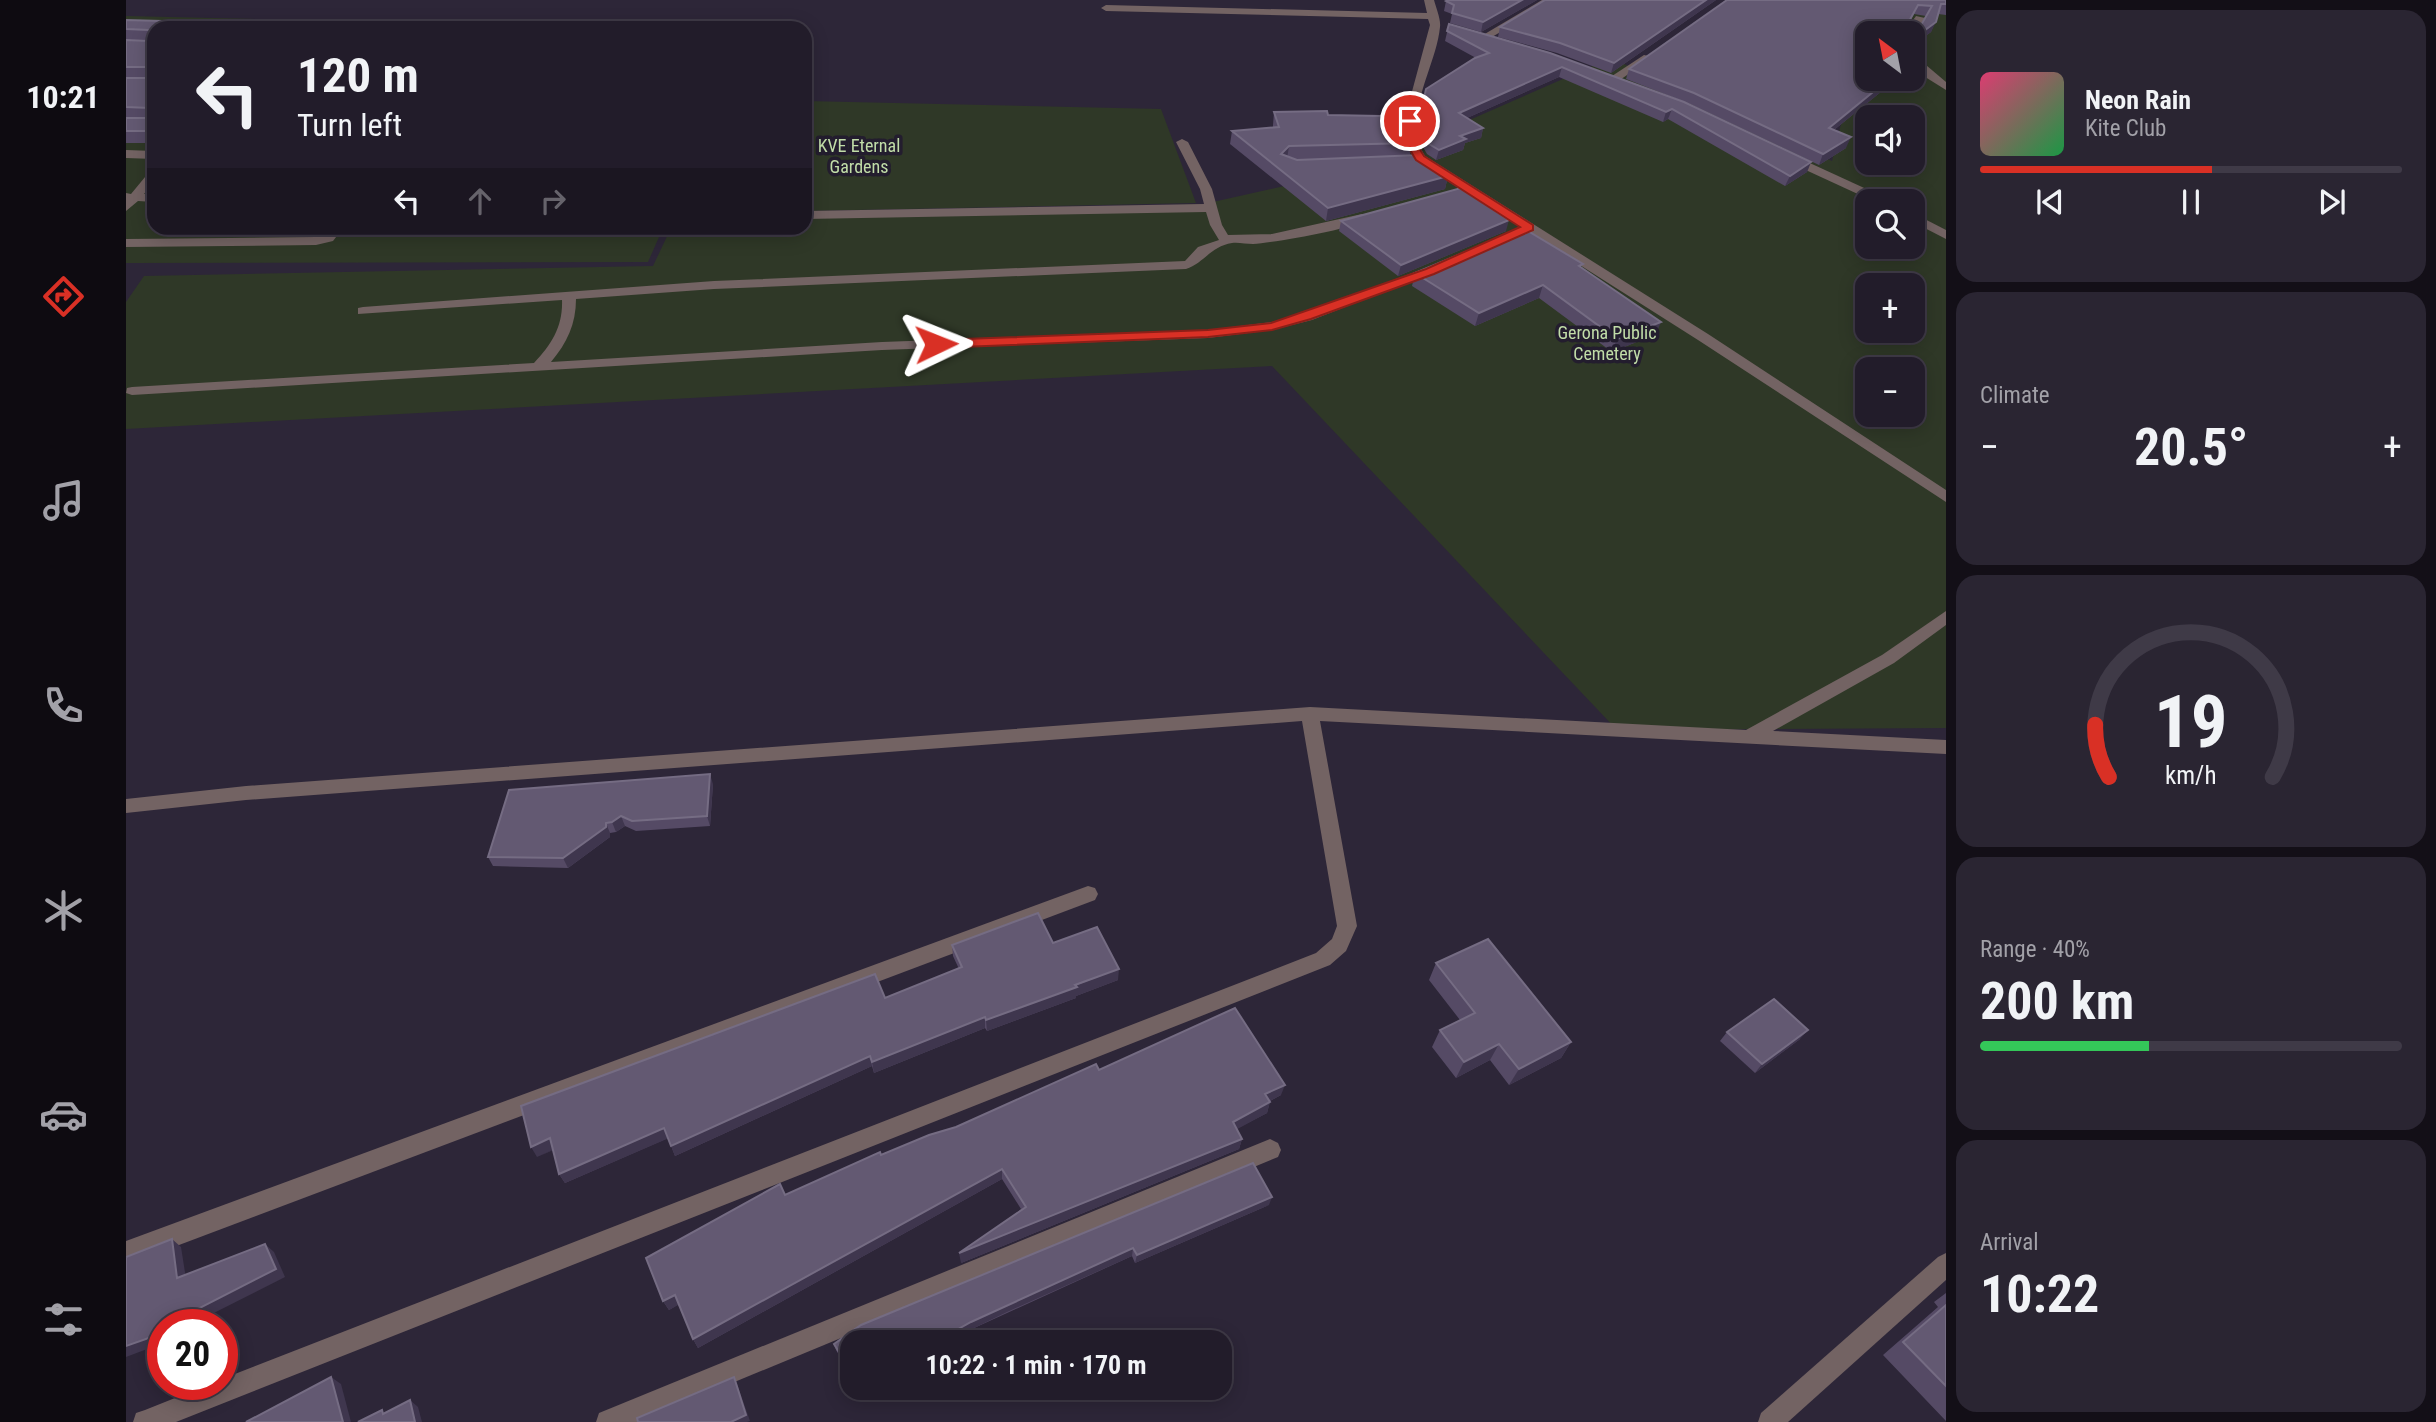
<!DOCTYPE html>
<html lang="en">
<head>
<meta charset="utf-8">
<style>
  :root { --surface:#221c2a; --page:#2a2532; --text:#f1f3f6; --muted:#a2a1a8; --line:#3f3a47; --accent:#d93025 }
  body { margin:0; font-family:"Roboto Condensed",sans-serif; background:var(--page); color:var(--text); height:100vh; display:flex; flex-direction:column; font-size:26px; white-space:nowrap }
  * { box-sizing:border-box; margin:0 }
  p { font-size:23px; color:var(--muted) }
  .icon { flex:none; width:38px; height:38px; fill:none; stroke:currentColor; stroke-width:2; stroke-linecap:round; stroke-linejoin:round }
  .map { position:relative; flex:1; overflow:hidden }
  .panel { display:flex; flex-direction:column; gap:10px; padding:10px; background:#130f17; width:490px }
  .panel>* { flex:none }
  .banner { position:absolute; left:21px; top:21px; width:665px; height:214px; border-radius:21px; box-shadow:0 4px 18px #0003,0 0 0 2px var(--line); background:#221c2a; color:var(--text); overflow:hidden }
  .needle { width:46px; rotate:328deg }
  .fabs { position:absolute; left:1729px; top:21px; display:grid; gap:14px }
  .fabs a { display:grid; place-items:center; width:70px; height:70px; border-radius:14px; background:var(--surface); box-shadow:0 4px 18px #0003,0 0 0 2px var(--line); font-size:35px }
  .speed { position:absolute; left:21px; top:1309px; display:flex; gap:14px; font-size:35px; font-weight:700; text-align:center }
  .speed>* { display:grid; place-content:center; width:91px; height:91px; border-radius:50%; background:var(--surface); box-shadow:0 4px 18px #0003,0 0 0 2px var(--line); line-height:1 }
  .speed .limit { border:10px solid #d22; background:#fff; color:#111 }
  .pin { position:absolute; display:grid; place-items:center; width:60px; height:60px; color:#fff; margin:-30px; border:4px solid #fff; border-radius:50%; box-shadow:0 2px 7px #0007 }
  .me { position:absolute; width:77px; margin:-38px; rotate:88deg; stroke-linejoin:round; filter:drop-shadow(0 0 5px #0008) }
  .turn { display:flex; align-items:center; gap:24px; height:147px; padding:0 35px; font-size:32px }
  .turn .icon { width:91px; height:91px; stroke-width:2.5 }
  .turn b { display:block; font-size:49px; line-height:60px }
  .lanes { display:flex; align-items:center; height:66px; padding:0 35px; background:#0003; justify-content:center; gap:35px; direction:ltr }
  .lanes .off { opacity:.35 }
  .big { font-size:52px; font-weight:700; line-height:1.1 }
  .panel .tile { flex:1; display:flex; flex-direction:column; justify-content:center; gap:10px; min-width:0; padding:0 24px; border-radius:21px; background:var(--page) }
  .panel .dial { align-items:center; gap:0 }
  .dial svg { height:182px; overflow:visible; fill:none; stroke:var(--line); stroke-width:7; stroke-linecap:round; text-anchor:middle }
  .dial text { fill:var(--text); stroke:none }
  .song { display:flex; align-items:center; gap:21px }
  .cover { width:84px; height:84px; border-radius:10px; background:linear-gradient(135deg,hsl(340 70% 55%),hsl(140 70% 35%)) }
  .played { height:7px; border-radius:4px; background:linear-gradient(90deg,var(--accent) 55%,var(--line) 55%) }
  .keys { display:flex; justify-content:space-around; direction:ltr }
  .heat { display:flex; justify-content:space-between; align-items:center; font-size:38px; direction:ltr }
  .charge { height:10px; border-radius:5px; background:linear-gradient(90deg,#34c759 40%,var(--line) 0) }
  .trip { position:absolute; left:714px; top:1330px; width:392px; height:70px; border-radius:21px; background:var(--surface); box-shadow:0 4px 18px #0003,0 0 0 2px var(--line); font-weight:700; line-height:70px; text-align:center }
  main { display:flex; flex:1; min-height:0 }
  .dock { display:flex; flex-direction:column; width:126px; justify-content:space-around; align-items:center; background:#0e0b11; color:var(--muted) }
  .dock .icon { width:49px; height:49px }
  .dock .current { color:var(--accent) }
  .dock b { font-size:32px; color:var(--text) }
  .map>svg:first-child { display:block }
</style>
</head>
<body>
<main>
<nav class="dock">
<b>10:21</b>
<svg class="icon current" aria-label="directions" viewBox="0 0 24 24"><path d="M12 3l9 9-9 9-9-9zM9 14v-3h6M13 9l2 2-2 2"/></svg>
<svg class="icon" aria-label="music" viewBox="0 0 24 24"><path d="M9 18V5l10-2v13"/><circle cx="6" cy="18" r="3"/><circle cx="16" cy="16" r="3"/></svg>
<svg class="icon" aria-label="phone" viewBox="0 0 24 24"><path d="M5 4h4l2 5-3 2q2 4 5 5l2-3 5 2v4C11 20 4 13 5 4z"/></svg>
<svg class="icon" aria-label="climate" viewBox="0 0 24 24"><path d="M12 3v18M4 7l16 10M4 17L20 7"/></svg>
<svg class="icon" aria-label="car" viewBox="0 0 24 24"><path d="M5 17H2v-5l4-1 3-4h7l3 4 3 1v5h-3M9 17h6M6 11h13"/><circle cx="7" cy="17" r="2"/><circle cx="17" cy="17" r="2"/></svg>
<svg class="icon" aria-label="filters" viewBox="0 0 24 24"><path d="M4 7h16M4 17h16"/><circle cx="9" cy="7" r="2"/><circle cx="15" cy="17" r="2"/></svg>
</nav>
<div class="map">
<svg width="1820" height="1422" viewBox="0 0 1820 1422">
  <rect width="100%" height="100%" fill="#2d2638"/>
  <g fill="#2f3827" fill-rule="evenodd">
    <path d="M1745 0H1820V728L1491 730 1146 366 0 429V302L18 276 527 266 545 228H679V217L1078 204 1229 170 1485 58 1706 161ZM1741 33H1787V79H1741ZM1741 117H1787V163H1741ZM1741 201H1787V247H1741ZM1741 285H1787V331H1741ZM1741 369H1787V415H1741Z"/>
    <polygon points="0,16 501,28 28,28 28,228 537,228 522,262 0,263"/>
    <polygon points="679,101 1035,109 1070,203 679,211"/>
  </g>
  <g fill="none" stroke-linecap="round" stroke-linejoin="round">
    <g fill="#736363" fill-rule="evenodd">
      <path d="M1298 0H1308C1310 8 1315 19 1314 27 1310 68 1275 116 1299 156L1582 334 1820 490V502L1572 340 1290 161 1279 143 1278 121 1304 25 1302 19 980 11 975 8 980 5 1301 13Z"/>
      <polygon points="1416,0 1428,0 1361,40 1352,38"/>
      <polygon points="1790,16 1799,18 1787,35 1778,33"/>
      <polygon points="1787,54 1820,82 1820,90 1796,75 1787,64"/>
      <polygon points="1518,55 1527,57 1491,82 1483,82 1483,78"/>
      <path d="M1056 139 1062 142 1086 189 1096 225 1102 235 1146 234 1236 214 1242 218C1227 230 1150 242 1127 244 1120 244 1112 242 1106 243 1085 246 1077 264 1060 269L588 289 450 299C450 324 441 343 425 362L756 342 1082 330 1146 322 1176 314 1305 266 1310 265 1316 269 1186 320 1146 330 1082 338 756 350 6 395 0 393 1 388 6 387 408 363C426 344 437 326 436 300L232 314V308L237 307 588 281 1059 261 1072 247 1093 240 1084 225 1080 212 679 219V211L1078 204 1074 189 1050 142Z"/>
      <polygon points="0,150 28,151 28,159 0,158"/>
      <polygon points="1662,153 1760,198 1762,201 1747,201 1658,160 1656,157"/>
      <polygon points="28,170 28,182 18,194 28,194 28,202 12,201 0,211 0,193 5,194 24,171"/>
      <polygon points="1787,213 1820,230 1820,239 1787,222"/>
      <polygon points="205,228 217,228 207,241 190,245 0,247 0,239 190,237 199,235"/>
      <polygon points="1820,611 1820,625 1768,663 1647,731 1820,740 1820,754 1194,721 1231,926 1220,951 1204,965 50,1422 7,1422 10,1413 19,1410 84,1384 96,1384 96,1379 1190,953 1206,939 1211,926 1176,721 120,800 0,813 0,799 120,786 1184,707 1620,730 1756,655"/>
      <polygon points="962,886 969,888 972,894 969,900 0,1265 0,1241"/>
      <polygon points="1144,1139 1152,1143 1155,1150 1152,1157 512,1422 470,1422 473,1413"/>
      <polygon points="1820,1253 1820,1280 1662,1422 1632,1422 1635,1413 1812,1257"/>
    </g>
  </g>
  <g fill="#554a65" fill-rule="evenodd">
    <polygon points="1411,0 1355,32 1324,23 1326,14 1318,11 1320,1"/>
    <polygon points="1419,0 1590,0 1485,73 1431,53 1372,37 1374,27"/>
    <path d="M1601 0H1820V15L1812 14 1805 32 1787 45V33L1741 79H1765L1761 87 1708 130 1720 148 1693 165 1564 104 1500 79 1503 69ZM1788 14 1800 16 1794 27 1782 25Z"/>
    <polygon points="0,20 28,28 28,143 0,143"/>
    <polygon points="1323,24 1424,53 1685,162 1681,172 1659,186 1542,119 1537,122 1433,77 1341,118 1357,128 1355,138 1339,143 1337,150 1310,160 1301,154 1294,142 1293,121 1300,89 1350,58 1319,41"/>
    <polygon points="1148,112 1202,115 1279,130 1286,143 1284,155 1322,176 1319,189 1200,221 1104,144 1106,131 1147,128 1147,125"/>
    <polygon points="1215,221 1380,231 1272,276 1213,231"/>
    <polygon points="1456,268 1530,334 1486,352 1413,298 1349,326 1286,286 1289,273"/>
    <polygon points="587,784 584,826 510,831 499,826 490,832 484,833 484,837 442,868 367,866 362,857"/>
    <polygon points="927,943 992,980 950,996 950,998 861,1031 859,1028 748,1073 746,1066 549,1156 542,1138 439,1183 433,1174 427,1150 411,1157 759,998 833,969 827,956 826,945"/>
    <polygon points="1310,963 1445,1042 1435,1058 1383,1085 1364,1060 1330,1078 1306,1047 1314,1030 1334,1020 1303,980"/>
    <polygon points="1601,1032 1674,1039 1629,1073 1594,1041"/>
    <polygon points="973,1070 1155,1095 1144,1101 1141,1113 1110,1129 1116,1139 1113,1149 835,1263 895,1209 876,1179 572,1348 567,1339 553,1304 543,1310 537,1301 659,1195 755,1155 830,1127"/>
    <polygon points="1143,1205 1009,1263 1006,1256 846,1329 726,1342 726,1377 710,1350 708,1344"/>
    <polygon points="1820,1293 1820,1421 1757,1355 1812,1307 1808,1302"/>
  </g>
  <g fill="#3f364e">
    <polygon points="1396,0 1411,0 1355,32 1357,22"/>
    <polygon points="1580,0 1590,0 1485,73 1488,63"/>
    <polygon points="1810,22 1805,32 1787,45 1787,39"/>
    <polygon points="1436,67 1433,77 1330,123 1333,113"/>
    <polygon points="1763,79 1765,79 1761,87 1698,138 1703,128"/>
    <polygon points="1546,109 1542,119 1537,122 1540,112"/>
    <polygon points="1357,128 1355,138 1339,143 1337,150 1310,160 1313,150 1334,136"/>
    <polygon points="1725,137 1720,148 1693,165 1697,154"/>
    <polygon points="1163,146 1161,159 1155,154"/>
    <polygon points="1685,162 1681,172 1659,186 1664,176"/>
    <polygon points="1322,176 1319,189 1200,221 1202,208"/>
    <polygon points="1383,220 1380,231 1272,276 1275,265"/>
    <polygon points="1417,285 1413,298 1349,326 1353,313"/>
    <polygon points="1535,322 1530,334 1486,352 1491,339"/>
    <polygon points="584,774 587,784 584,826 581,816"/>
    <polygon points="495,816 499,826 490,832 486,822"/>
    <polygon points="480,823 484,833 484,837 442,868 437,858"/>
    <polygon points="993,969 992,980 950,996 950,998 861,1031 860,1020"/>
    <polygon points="859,1017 859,1028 748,1073 746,1062"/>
    <polygon points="1682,1030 1674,1039 1629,1073 1636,1064"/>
    <polygon points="1445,1042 1435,1058 1383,1085 1393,1069"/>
    <polygon points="1373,1044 1364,1060 1330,1078 1338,1062"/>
    <polygon points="744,1056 746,1066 549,1156 545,1146"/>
    <polygon points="1159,1085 1155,1095 1136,1105 1139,1094"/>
    <polygon points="1144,1102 1141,1113 1104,1133 1107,1122"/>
    <polygon points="538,1128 543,1138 439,1183 433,1174"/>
    <polygon points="424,1138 431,1148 411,1157 405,1147"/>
    <polygon points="1116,1139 1113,1149 835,1263 833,1253"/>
    <polygon points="876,1169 876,1179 572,1348 567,1339"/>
    <polygon points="1146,1197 1143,1205 1009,1263 1011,1255"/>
    <polygon points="46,1239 55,1247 61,1285 51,1278"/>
    <polygon points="139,1244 148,1252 159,1277 64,1325 50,1325 50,1320"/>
    <polygon points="1007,1248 1006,1256 881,1312 846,1329 822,1342 809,1342 845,1322"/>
    <polygon points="549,1295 554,1304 543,1310 537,1301"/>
    <polygon points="37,1333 37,1343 0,1357 0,1346"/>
    <polygon points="205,1377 215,1384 225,1422 217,1422"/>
    <polygon points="608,1377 611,1384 624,1421 621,1422 605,1422"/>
    <polygon points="284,1400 292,1407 296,1422 289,1422"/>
  </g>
  <g fill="#635972" stroke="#756c83" stroke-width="2" fill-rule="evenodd">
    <polygon points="1322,0 1396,0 1357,22 1326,13 1328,5 1320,1"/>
    <polygon points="1419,0 1580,0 1488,63 1434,43 1374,27"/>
    <path d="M1601 0H1820V4H1815L1810 22 1787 39V33H1741V79H1763L1703 128 1725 137 1697 154 1568 93 1503 69ZM1792 5 1806 6 1794 27 1781 25Z"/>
    <polygon points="0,20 306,28 28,28 28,131 0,131 0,118 22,118 25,116 24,108 0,107 0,78 22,78 25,75 24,67 0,67 0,40 22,41 25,32 23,30 0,29"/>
    <polygon points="1323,24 1424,53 1558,102 1685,162 1664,176 1546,109 1540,112 1436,67 1333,113 1357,128 1334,136 1340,139 1313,150 1303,144 1296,132 1295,111 1300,89 1349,58 1363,53 1321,31"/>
    <polygon points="1280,99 1279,130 1286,143 1163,146 1155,154 1171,160 1293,155 1322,176 1202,208 1106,131 1153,127 1148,112 1201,111 1202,115 1255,116"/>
    <polygon points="1335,188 1383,220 1275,265 1215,221"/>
    <polygon points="1397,228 1457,264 1453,266 1535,322 1491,339 1417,285 1353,313 1289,273"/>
    <polygon points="584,774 581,816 506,821 495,816 486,822 480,823 480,827 437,858 362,857 383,790"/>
    <polygon points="912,913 927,943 971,927 993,969 949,985 951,987 860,1020 859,1017 746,1062 744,1056 545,1146 538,1128 433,1174 424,1138 405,1147 395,1106 749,974 759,998 836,967 826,945"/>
    <polygon points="1362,939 1445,1042 1393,1069 1373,1044 1338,1062 1314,1030 1349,1013 1310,963"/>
    <polygon points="1648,999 1682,1030 1636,1064 1601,1032"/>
    <polygon points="1109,1008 1159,1085 1139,1094 1144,1102 1107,1122 1116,1139 833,1253 900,1207 876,1169 567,1339 549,1295 537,1301 520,1258 654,1184 659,1195 754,1152 755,1155 803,1135 830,1127 970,1064 973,1070"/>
    <polygon points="1127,1163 1146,1197 1011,1255 1007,1248 845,1322 809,1342 726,1342 726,1374 708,1344 735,1325"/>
    <polygon points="46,1239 51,1278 139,1244 150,1269 50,1320 50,1325 37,1325 37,1333 0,1346 0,1257"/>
    <polygon points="1820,1305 1820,1386 1777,1342"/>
    <polygon points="205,1377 217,1422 120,1422"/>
    <polygon points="608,1377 620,1415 605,1422 512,1422 511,1418"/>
    <polygon points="284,1400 289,1422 232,1422 256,1410 257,1414"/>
  </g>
  <polygon fill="#d93025" stroke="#8d1f18" stroke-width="2" points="1280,119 1289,121 1290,143 1298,156 1407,225 1407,230 1308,274 1185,319 1146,330 1082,337 810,348 804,344 810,340 1082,330 1145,323 1300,269 1394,227 1290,160 1280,143"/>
  <g text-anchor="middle" stroke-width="7" stroke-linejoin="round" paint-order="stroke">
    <g font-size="18" fill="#c1dda8" stroke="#231d2e">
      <text x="733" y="152">KVE Eternal<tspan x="733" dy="21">Gardens</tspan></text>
      <text x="1481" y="339">Gerona Public<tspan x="1481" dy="21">Cemetery</tspan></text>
    </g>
  </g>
</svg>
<div class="fabs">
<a><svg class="needle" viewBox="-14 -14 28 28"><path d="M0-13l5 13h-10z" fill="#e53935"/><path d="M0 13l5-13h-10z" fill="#a2a1a8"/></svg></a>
<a><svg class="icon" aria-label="sound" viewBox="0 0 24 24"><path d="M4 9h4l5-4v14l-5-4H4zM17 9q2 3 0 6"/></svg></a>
<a><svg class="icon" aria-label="search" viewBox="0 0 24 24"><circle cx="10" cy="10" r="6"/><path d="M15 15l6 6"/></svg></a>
<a>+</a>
<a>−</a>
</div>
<div class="speed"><div class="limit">20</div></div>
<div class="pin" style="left:1284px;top:121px;background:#d93025"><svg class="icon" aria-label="arrive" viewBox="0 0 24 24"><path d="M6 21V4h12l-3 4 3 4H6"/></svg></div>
<svg class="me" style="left:810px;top:344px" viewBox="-20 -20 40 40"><path d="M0-17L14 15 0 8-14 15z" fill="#d93025" stroke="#fff" stroke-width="4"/></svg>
<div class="trip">10:22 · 1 min · 170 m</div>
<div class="banner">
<div class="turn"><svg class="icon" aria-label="left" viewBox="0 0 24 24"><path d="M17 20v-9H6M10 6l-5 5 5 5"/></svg><div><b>120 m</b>Turn left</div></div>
<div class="lanes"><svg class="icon" aria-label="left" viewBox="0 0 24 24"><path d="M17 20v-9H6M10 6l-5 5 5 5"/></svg><svg class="icon off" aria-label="ahead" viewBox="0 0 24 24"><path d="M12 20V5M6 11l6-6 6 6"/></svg><svg class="icon off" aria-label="right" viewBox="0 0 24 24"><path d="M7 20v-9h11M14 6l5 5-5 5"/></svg></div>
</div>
</div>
<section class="panel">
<div class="tile">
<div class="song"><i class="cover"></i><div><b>Neon Rain</b><p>Kite Club</p></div></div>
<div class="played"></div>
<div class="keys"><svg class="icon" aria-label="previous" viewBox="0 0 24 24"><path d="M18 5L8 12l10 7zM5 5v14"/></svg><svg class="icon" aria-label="pause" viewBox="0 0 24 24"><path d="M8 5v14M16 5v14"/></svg><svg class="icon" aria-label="next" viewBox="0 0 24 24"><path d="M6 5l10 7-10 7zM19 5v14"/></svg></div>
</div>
<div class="tile"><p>Climate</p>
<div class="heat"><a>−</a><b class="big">20.5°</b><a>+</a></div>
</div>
<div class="tile dial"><svg viewBox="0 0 100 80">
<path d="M14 69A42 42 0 1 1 86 69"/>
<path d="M14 69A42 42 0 0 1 8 46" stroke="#d93025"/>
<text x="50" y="56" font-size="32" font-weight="700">19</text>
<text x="50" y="72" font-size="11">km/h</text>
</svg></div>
<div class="tile"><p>Range · 40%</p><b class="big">200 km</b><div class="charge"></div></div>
<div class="tile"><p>Arrival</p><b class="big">10:22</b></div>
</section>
</main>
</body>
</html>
